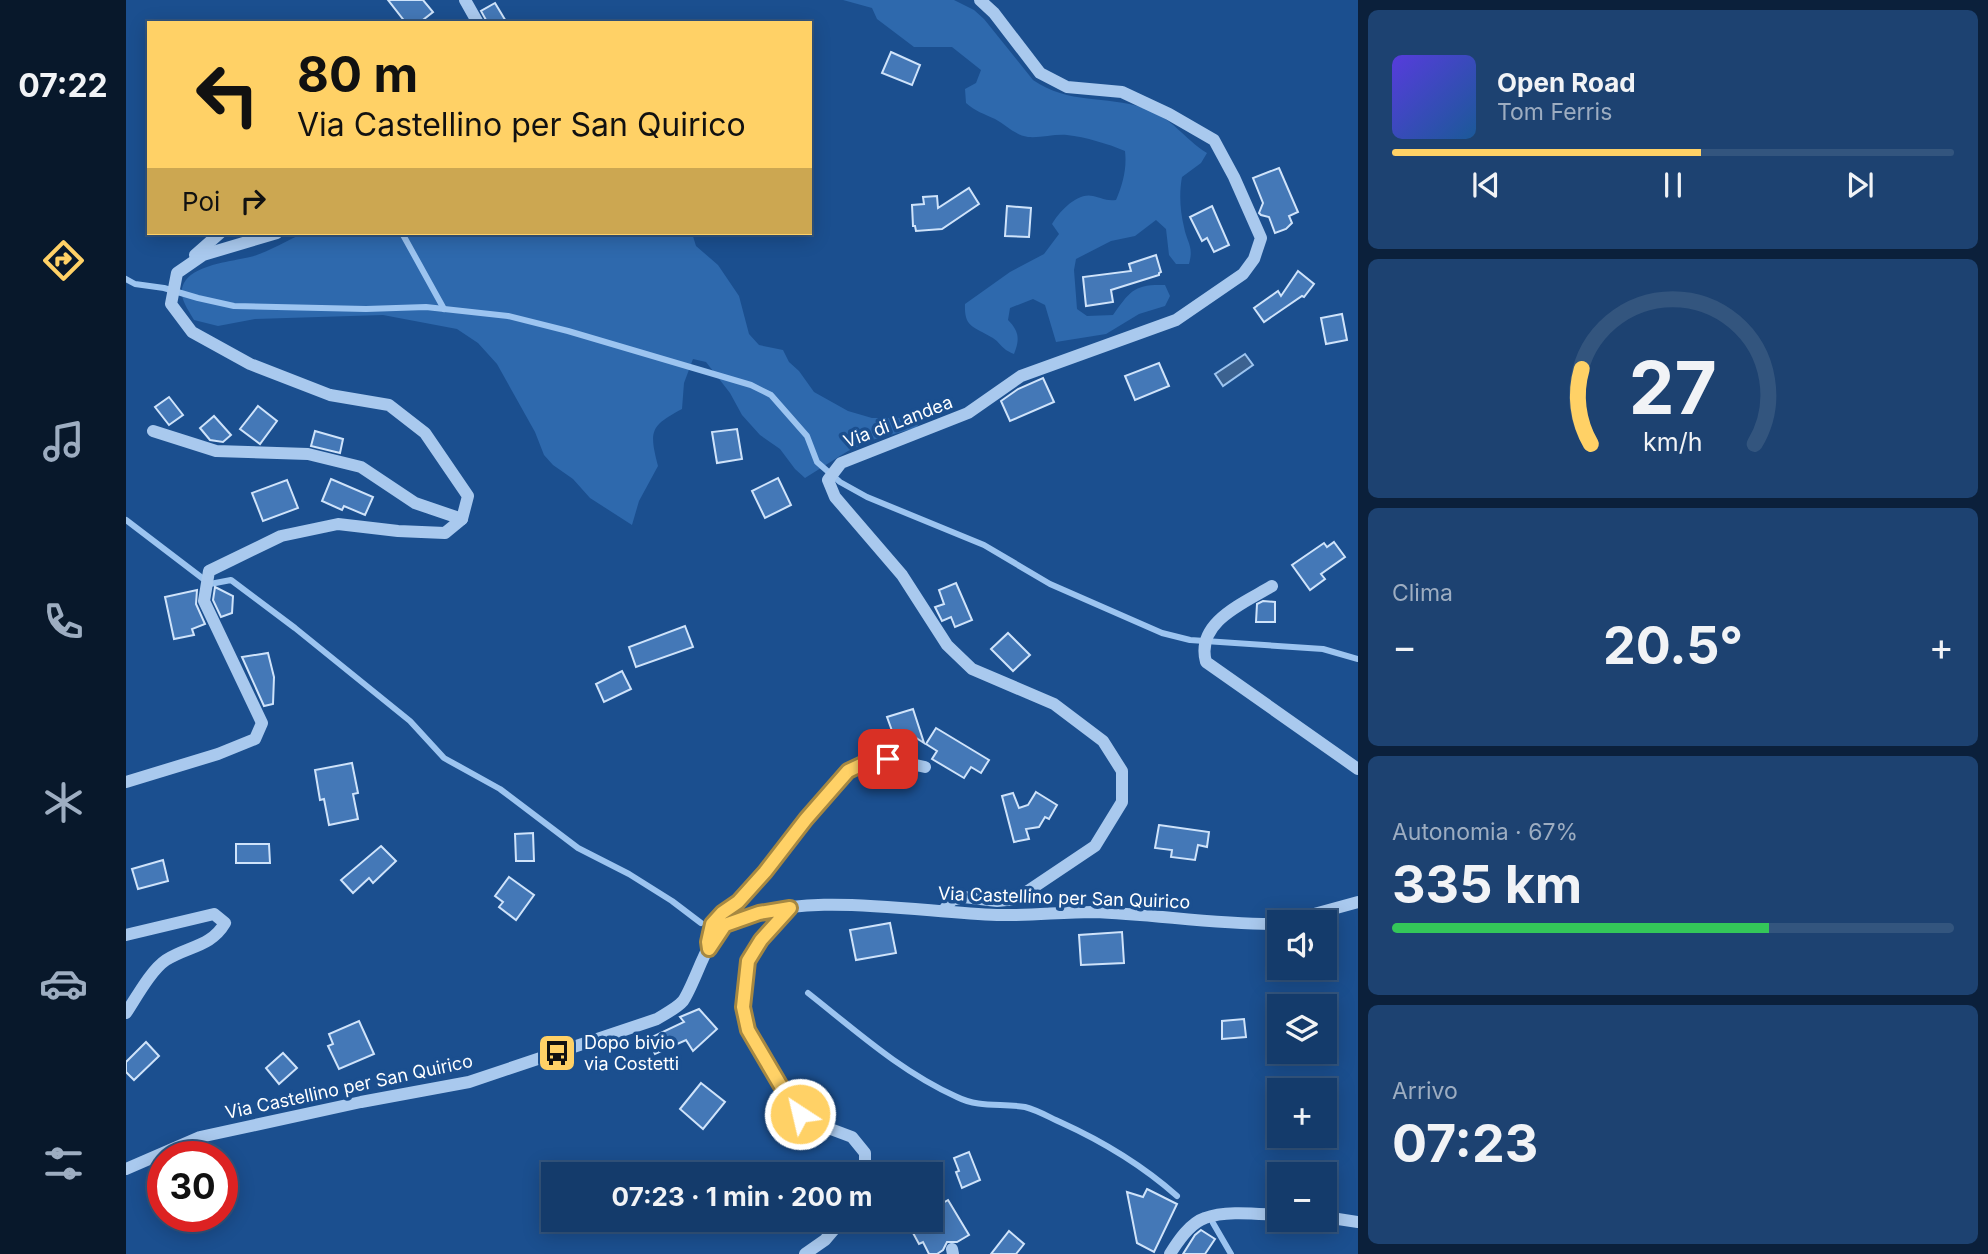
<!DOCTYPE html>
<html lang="it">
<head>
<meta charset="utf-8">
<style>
  :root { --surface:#143b6b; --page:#1d4271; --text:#f1f3f6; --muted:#9dadc1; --line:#33557e; --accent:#ffd166 }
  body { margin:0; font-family:Inter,sans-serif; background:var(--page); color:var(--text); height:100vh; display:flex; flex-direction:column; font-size:26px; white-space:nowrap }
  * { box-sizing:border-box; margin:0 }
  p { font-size:23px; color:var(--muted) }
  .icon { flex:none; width:38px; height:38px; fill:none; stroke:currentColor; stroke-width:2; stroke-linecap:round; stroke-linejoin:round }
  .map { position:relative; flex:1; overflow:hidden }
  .drawer { display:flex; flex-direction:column; gap:10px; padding:10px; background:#0b203b; width:630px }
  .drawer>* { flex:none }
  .hud { position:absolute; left:21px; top:21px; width:665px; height:214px; border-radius:0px; box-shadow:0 4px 18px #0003,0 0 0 2px var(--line); background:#ffd166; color:#111; overflow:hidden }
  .tools { position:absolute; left:1141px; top:910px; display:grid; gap:14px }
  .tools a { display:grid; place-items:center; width:70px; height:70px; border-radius:0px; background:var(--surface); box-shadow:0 4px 18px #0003,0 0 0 2px var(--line); font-size:35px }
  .speed { position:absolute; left:21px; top:1141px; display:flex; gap:14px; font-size:35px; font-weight:700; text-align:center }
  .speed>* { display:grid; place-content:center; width:91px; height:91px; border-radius:50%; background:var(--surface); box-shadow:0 4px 18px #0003,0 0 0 2px var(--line); line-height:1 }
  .speed .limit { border:10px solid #d22; background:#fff; color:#111 }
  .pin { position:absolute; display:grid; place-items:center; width:60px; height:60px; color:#fff; margin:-30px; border-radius:14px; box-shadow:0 4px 10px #0006 }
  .me { position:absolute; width:77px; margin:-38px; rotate:325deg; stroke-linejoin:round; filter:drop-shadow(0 0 5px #0008) }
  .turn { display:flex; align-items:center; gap:24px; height:147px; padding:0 35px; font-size:32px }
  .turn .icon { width:91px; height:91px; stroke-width:2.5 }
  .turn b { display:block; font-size:49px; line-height:60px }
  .then { display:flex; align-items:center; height:66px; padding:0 35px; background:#0003; gap:14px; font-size:26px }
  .big { font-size:52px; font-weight:700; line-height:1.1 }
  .drawer .card { flex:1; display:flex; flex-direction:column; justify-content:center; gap:10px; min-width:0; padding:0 24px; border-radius:10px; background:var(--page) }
  .drawer .dial { align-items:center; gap:0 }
  .dial svg { height:182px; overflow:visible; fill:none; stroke:var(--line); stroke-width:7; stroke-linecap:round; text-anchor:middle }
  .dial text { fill:var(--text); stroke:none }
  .song { display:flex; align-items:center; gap:21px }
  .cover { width:84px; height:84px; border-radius:10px; background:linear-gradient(135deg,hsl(250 70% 55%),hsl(210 70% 35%)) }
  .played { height:7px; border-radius:4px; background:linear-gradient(90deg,var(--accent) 55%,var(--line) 55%) }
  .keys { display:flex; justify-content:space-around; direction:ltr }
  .heat { display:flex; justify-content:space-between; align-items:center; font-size:38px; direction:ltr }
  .charge { height:10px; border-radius:5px; background:linear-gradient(90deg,#34c759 67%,var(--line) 0) }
  .trip { position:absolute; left:415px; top:1162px; width:402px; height:70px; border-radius:0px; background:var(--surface); box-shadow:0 4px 18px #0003,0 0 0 2px var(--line); font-weight:700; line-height:70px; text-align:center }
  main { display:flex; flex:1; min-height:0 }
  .tab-bar { display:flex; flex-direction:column; width:126px; justify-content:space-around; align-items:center; background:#08182b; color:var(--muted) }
  .tab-bar .icon { width:49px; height:49px }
  .tab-bar .on { color:var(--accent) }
  .tab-bar b { font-size:32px; color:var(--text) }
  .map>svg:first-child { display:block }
</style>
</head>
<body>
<main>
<nav class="tab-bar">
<b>07:22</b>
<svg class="icon on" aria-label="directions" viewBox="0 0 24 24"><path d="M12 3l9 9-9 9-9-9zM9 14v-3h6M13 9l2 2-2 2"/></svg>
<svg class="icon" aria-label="music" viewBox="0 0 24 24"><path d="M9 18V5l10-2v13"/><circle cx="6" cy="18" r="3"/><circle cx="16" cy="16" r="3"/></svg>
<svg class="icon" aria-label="phone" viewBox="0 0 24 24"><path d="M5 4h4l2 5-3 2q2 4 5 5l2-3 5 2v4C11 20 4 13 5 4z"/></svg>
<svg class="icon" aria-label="climate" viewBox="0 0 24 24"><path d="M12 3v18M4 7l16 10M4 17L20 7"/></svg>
<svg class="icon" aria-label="car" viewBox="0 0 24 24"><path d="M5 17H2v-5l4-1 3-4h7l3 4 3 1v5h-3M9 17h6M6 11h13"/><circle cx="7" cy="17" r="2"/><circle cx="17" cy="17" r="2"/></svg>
<svg class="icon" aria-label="filters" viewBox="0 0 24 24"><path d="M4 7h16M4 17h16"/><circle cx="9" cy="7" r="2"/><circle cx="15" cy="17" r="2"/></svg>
</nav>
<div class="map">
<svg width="1232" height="1254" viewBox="0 0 1232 1254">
  <rect width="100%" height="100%" fill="#1b4f8f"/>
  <g fill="#2e69ad">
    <path d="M717 0H828L848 10 858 19 907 80C943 105 979 95 1018 108 1047 118 1057 138 1081 153L1075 163 1056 177C1053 193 1054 211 1058 227 1061 243 1068 246 1063 264H1050L1043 255 1040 229 1030 220 1009 236 985 241 950 259 948 270 951 309 961 316 987 315C1004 291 1008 284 1039 285L1044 296 1039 306 1013 314 980 334 930 342 919 305 907 299 884 308 882 320C893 331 894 339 888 354 873 348 876 343 865 337 848 326 838 328 839 304L884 272 918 254 933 234 926 224C933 212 951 192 967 196 977 198 978 201 990 200 997 184 1001 168 999 151 983 144 959 137 941 135 928 134 915 138 902 137 889 135 880 125 869 119 858 114 849 111 840 103L839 89 850 83 855 70 826 47H788L751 19 746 8Z"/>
    <path d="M178 233H566L570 246 592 265 613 296 623 334 633 345 657 350 663 362 673 371 688 392 722 411 746 418H797L790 428 746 440 722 451 679 478 669 469 654 449 634 435 616 415 604 393 580 362 567 359 558 383 556 409C524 426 523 431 532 466L513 501 506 525 464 498 447 479 427 465 418 455 409 432 371 364 352 343 331 329 257 315 129 319 92 326 68 320C64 313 57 303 56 295 53 264 108 262 128 256 144 251 162 240 178 233Z"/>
  </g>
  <polygon fill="#3c6290" stroke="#9cc4f0" stroke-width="2" points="1119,354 1127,365 1097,386 1089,374"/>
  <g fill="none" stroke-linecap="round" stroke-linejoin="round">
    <g stroke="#9cc4f0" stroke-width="6">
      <polyline points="276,233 318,309"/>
      <polyline points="0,279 9,284 38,288 72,298 108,306 240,309 300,307 382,316 442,331 625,385 645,395 681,436 691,462 714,482 741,497 858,545 924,584 1036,633 1064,640 1197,649 1232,659"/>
      <polyline points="0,520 84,584 105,580 169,628 284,721 318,758 374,789 452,848 503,874 546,901 575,923"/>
      <path d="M682 993C729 1030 775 1072 831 1097 853 1108 876 1103 899 1107 911 1110 923 1117 934 1122 976 1141 1016 1165 1051 1196"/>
      <polyline points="1087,1223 1105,1254"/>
    </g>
  </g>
  <g fill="#4478b7" stroke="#cfe3fa" stroke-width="2">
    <polygon points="262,0 297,0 307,12 293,23 280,23"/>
    <polygon points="369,3 381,23 362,23 360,20 355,11"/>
    <polygon points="765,52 794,65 786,85 756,73"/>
    <polygon points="1153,168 1172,212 1163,216 1166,223 1160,229 1149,233 1143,217 1135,215 1133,213 1137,203 1127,178"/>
    <polygon points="843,188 853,204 816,229 790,231 789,226 787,226 786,205 798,204 797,197 811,196 812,208"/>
    <polygon points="881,206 905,208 903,237 879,236"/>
    <polygon points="1086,206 1103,245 1088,252 1081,238 1076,241 1064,217"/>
    <polygon points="1030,255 1035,272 1033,273 1033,275 985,290 987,302 960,306 957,277 1005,271 1003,264"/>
    <polygon points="1172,271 1188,284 1178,297 1176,296 1138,322 1128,308 1152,291 1155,296"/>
    <polygon points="1216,314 1221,340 1200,344 1195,318"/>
    <polygon points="1033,363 1043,386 1009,400 999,376"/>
    <polygon points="917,378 928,402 884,421 875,401 892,389"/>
    <polygon points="43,397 57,415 43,425 29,407"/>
    <polygon points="132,406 151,421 134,444 114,429"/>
    <polygon points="88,416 105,435 97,442 84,440 74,428"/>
    <polygon points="611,429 616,459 591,463 586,432"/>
    <polygon points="189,431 217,439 214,453 185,446"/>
    <polygon points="652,478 665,505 639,518 626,491"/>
    <polygon points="205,479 247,497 239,515 218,506 216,510 196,501"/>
    <polygon points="161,480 172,508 137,521 126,493"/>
    <polygon points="1208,542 1219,557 1195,574 1199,579 1184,590 1166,565 1198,543 1201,547"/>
    <polygon points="830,583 846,620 829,627 825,617 816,621 809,607 818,604 813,590"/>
    <polygon points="89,587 107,596 106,613 95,617 87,600"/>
    <polygon points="71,590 70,604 79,624 66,629 68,635 48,639 39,597"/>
    <polygon points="1137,601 1149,602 1149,622 1130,622 1131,604"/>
    <polygon points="559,626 567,647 510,667 503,647"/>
    <polygon points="882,633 904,655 887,671 865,649"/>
    <polygon points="142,653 148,677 147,704 138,706 116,657"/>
    <polygon points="496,671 505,689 478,702 470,684"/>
    <polygon points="787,709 798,743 784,734 769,739 761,717"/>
    <polygon points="810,728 863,760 855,773 845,767 838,778 806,759 811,751 800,744"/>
    <polygon points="226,763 232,793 227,794 232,819 203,825 198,799 194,800 189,770"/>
    <polygon points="910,792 931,805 923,819 919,817 913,827 900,829 903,839 888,842 876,796 887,793 893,808 902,805"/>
    <polygon points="1033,825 1083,832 1081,847 1072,845 1069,860 1045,857 1046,850 1029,848"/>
    <polygon points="407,833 408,861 390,861 389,834"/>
    <polygon points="110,844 143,844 144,863 110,863"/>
    <polygon points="255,846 270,861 247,883 243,878 227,893 215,880"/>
    <polygon points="37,860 42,881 12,889 6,869"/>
    <polygon points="383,877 408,895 390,920 373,907 377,902 369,896"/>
    <polygon points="764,923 770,953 730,960 724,930"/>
    <polygon points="996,932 998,963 955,965 953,935"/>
    <polygon points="573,1009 591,1029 567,1051 560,1040 529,1054 522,1039 558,1022 554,1017"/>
    <polygon points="1118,1019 1120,1037 1096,1039 1096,1021"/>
    <polygon points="233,1021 248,1054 213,1069 202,1046 207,1044 203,1034"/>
    <polygon points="20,1042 33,1056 8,1080 0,1072 0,1062"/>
    <polygon points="157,1053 171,1068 153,1084 140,1068"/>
    <polygon points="575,1083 599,1102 577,1129 554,1109"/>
    <polygon points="843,1152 854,1180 836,1188 830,1172 833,1171 828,1158"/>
    <polygon points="1021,1189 1051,1204 1028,1252 1011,1243 1001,1192 1017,1197"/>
    <polygon points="822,1200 843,1235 831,1242 821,1242 817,1250 811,1254 803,1254 797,1242 793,1244 780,1220 805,1220 805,1210"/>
    <polygon points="1075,1230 1089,1239 1079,1254 1057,1254 1069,1235"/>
    <polygon points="883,1231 898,1244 890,1254 865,1254"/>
  </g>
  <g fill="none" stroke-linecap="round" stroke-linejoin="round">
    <g stroke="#a9c9ee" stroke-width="12">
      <polyline points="339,0 352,23"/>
      <polyline points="69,255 94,233"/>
      <polyline points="27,431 90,451 182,454 235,467 289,503 336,519"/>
      <path d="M1146 586C1118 603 1069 622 1080 662L1232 769"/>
      <polyline points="0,782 92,754 129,739 136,723 78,601 83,571 155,536 212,524 272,531 319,533 336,519 342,496 299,433 263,405 204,395 124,364 66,332 45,304 51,273 77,255 151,233"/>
      <polyline points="664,908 635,940 622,961 616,1007 622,1030 659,1093 674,1114 694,1125 726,1137 739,1153 739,1174"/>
      <polyline points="817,911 826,900 838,897 871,901 890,899 969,846 996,802 996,771 977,741 928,704 846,669 821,645 776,575 709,497 702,480 715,463 842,413 895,376 1050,320 1117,274 1128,259 1135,238 1108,177 1088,140 1043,114 996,92 941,87 914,73 868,13 854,0"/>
      <polyline points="1159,922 1232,902"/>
      <path d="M0 935 88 914 99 923C85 947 62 946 40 960 25 970 10 998 0 1013"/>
      <polyline points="583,948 581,942 586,924 596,913 612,902 639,872 680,819 722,771 739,763 762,759 799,767"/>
      <path d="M0 1169 74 1137 235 1102 343 1082 531 1019C539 1014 551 1008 557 1001 570 982 582 933 602 924 676 888 792 913 871 915 903 916 935 912 967 912 1029 914 1091 925 1153 924"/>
      <polyline points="1199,1217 1232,1222"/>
      <polyline points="826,1249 827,1254"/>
      <polyline points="679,1254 699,1240 716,1220"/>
      <path d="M1044 1254C1052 1241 1064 1223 1079 1218 1099 1210 1132 1214 1153 1215"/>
    </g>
  </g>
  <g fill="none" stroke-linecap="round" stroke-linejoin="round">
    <defs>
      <polyline id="route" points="674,1114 659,1093 622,1030 617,1007 622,961 635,940 664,908 633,913 599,925 583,949 582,942 586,924 596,913 612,902 639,872 680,819 722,771 739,763 762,759"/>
    </defs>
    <use href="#route" stroke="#a68842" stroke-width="18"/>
    <use href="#route" stroke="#ffd166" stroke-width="12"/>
  </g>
  <defs>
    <symbol id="bus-square" viewBox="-11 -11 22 22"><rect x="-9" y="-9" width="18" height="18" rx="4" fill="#ffd166" stroke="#1b4f8f"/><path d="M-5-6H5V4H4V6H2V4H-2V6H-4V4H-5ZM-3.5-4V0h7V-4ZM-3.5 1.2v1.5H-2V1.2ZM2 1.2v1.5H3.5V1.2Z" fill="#111"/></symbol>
  </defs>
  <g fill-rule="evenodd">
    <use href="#bus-square" x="409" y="1031" width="44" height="44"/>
  </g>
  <g text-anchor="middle" stroke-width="7" stroke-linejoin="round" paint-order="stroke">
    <g font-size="18" fill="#fff" stroke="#1b4f8f">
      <text transform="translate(772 422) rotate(-21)" y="6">Via di Landea</text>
      <text transform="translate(938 898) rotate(2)" y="6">Via Castellino per San Quirico</text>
      <text transform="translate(223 1087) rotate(-12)" y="6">Via Castellino per San Quirico</text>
    </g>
    <g font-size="18" fill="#fff" stroke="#1b4f8f" text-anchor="start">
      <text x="458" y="1049">Dopo bivio<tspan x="458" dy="21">via Costetti</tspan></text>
    </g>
  </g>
</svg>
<div class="tools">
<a><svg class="icon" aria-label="sound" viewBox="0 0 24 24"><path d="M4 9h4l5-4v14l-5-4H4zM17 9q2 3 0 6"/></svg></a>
<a><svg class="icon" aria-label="layers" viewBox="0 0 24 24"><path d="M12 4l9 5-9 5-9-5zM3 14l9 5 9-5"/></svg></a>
<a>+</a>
<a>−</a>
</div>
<div class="speed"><div class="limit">30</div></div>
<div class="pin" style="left:762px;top:759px;background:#d93025"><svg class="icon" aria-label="arrive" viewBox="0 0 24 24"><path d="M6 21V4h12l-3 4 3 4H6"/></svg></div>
<svg class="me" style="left:674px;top:1114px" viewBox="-20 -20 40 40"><circle r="17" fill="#ffd166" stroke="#fff" stroke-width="3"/><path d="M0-11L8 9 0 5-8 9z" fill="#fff"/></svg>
<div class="trip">07:23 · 1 min · 200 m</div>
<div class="hud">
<div class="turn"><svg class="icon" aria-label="left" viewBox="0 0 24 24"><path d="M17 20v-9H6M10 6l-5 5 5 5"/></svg><div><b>80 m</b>Via Castellino per San Quirico</div></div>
<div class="then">Poi<svg class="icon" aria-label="right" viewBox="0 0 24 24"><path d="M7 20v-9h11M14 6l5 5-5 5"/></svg></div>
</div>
</div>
<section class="drawer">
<div class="card">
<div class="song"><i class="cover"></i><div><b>Open Road</b><p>Tom Ferris</p></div></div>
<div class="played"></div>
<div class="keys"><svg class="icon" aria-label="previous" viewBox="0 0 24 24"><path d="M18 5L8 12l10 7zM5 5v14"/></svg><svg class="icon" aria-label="pause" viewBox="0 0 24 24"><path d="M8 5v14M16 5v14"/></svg><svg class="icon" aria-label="next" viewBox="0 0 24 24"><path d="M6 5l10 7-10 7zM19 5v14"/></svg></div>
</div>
<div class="card dial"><svg viewBox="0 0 100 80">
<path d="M14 69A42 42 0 1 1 86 69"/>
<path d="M14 69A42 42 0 0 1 10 36" stroke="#ffd166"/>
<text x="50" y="56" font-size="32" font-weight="700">27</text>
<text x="50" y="72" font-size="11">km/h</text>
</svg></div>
<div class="card"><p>Clima</p>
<div class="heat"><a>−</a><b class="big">20.5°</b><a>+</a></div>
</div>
<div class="card"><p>Autonomia · 67%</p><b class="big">335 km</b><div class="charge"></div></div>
<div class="card"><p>Arrivo</p><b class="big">07:23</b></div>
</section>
</main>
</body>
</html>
